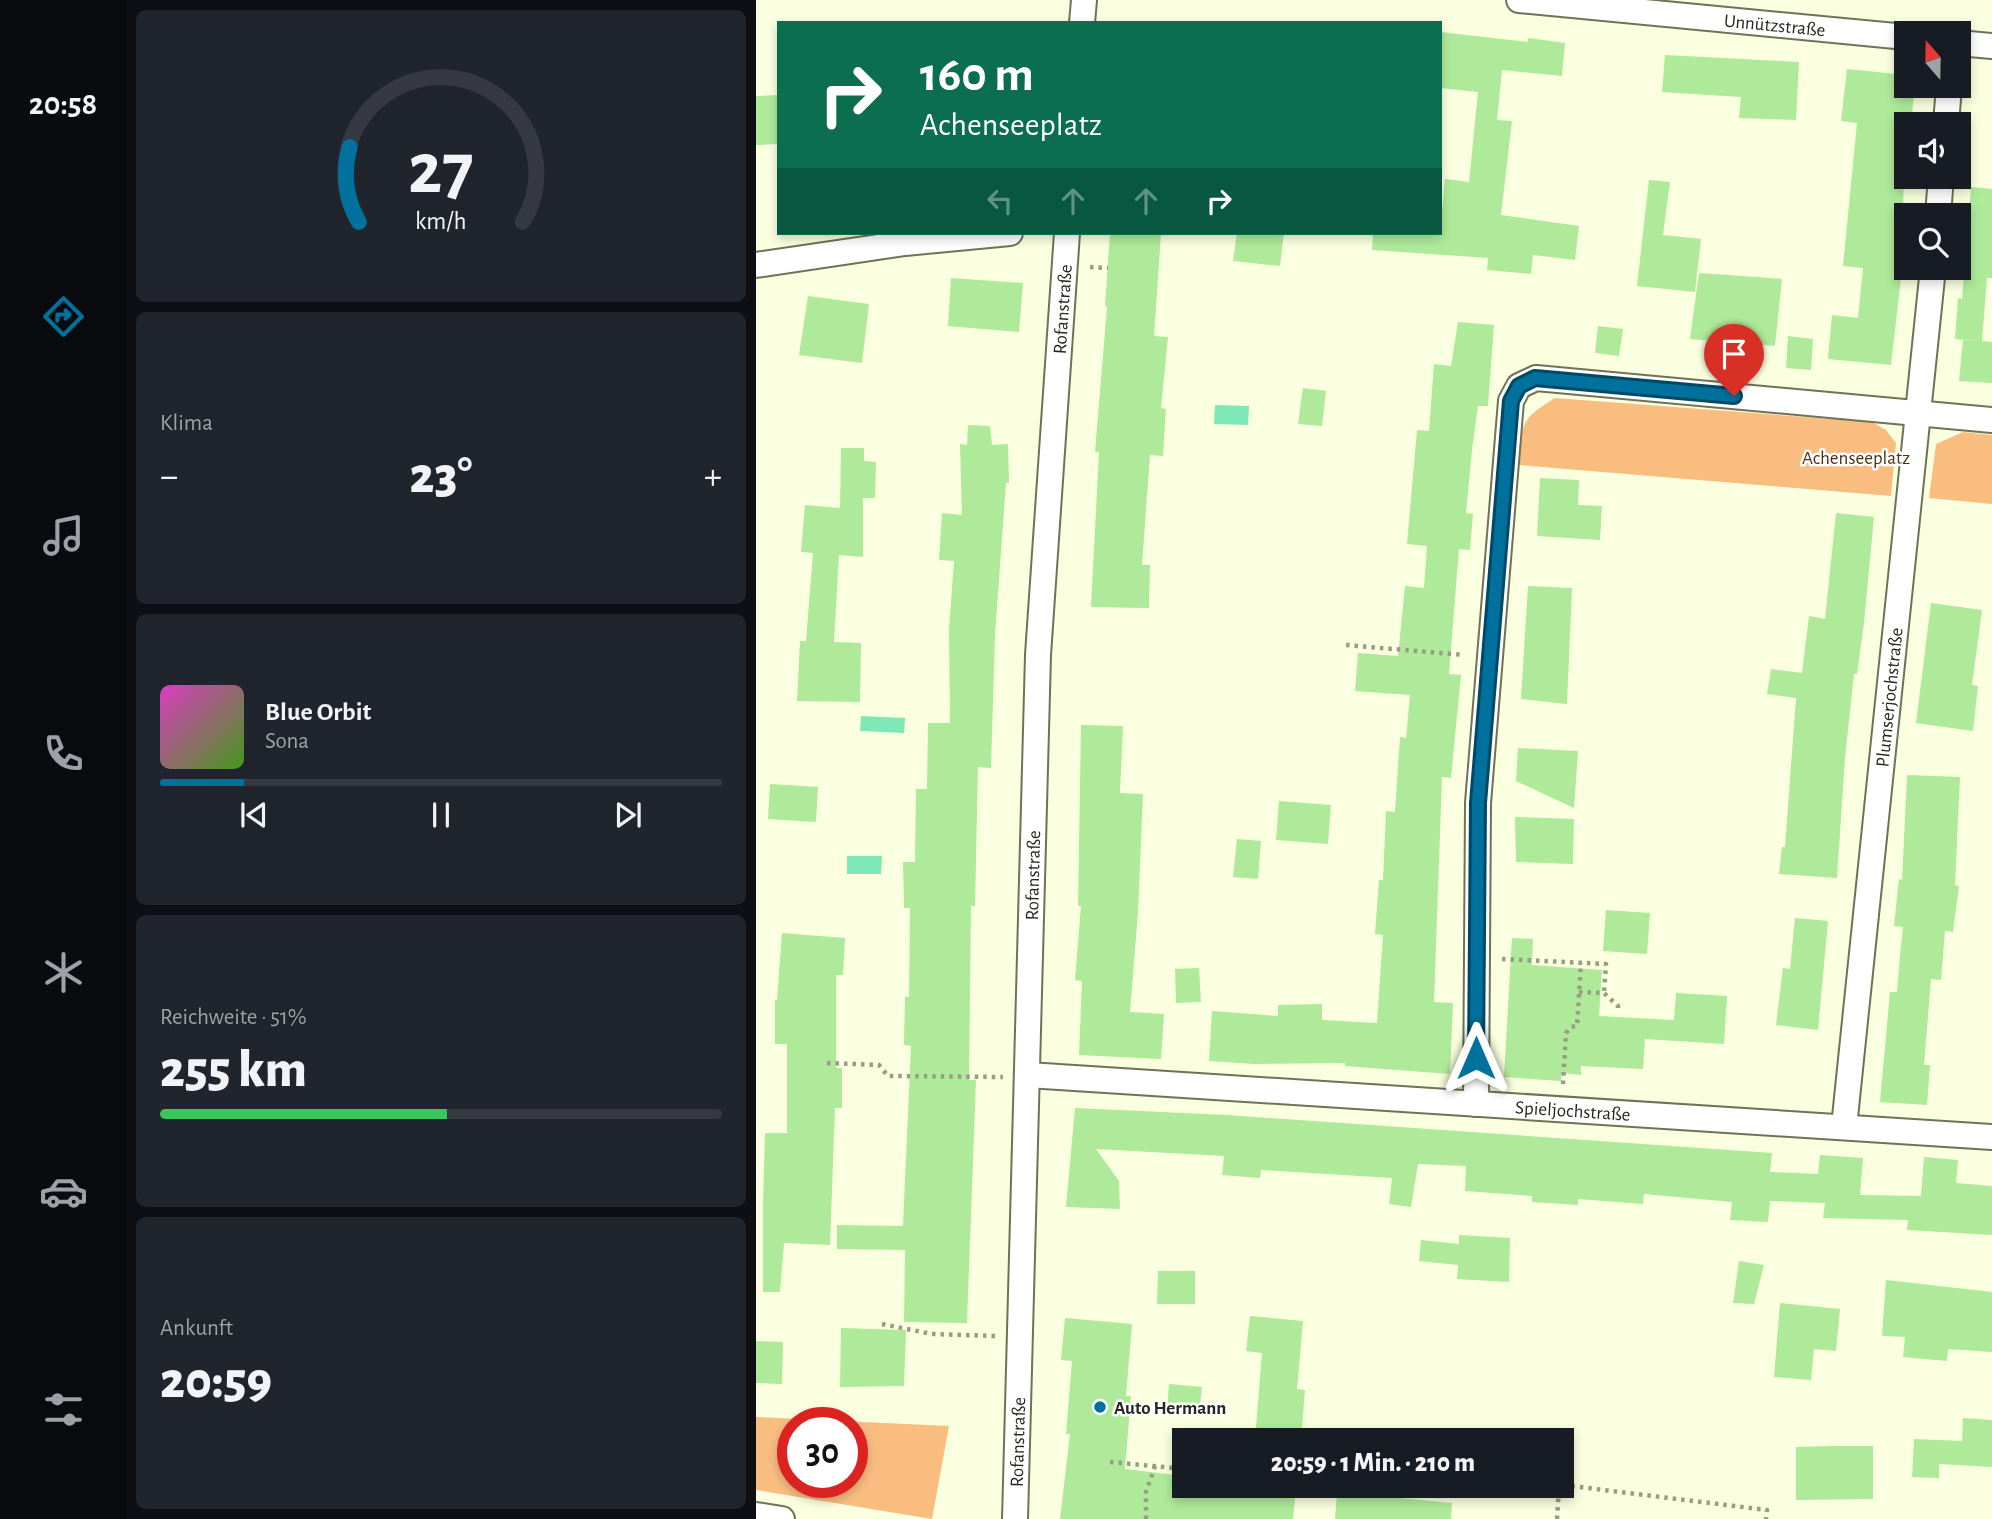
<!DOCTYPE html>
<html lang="de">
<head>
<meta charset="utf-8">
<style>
  :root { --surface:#171b24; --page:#20242c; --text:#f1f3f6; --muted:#9ea1a6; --line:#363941; --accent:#00719c }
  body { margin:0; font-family:"Alegreya Sans",sans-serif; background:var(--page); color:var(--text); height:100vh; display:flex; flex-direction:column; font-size:26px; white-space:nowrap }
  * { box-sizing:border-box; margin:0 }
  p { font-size:23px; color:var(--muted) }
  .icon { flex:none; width:38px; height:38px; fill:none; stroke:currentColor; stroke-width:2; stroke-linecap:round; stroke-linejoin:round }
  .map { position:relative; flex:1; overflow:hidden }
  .details { display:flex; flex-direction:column; gap:10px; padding:10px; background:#0d0f14; width:630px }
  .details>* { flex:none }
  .guide { position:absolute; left:21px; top:21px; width:665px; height:214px; border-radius:0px; box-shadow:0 4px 10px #0003; background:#0b6e4f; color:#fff; overflow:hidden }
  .needle { width:46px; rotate:340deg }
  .controls { position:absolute; left:1138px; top:21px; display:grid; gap:14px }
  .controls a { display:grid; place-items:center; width:77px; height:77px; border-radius:0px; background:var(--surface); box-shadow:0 4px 10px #0003; font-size:35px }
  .speed { position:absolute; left:21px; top:1407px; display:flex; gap:14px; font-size:35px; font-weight:700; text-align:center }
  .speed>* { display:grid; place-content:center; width:91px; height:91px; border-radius:50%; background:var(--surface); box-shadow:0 4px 10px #0003; line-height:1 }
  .speed .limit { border:10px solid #d22; background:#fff; color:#111 }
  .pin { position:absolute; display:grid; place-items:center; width:60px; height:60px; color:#fff; margin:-72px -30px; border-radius:50% 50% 50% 0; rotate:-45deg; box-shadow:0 0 7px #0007 }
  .pin .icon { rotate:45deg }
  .me { position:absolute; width:77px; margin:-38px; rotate:0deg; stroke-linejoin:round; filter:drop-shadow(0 0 5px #0008) }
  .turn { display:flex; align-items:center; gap:24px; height:147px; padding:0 28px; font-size:32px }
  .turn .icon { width:91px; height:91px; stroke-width:2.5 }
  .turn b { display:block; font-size:49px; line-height:60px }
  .lanes { display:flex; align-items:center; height:66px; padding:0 28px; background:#0003; justify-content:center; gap:35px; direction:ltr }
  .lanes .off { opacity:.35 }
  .big { font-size:52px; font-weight:800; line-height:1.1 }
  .details .card { flex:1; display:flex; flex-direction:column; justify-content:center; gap:10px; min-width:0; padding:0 24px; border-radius:10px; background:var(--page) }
  .details .dial { align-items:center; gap:0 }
  .dial svg { height:182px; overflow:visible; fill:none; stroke:var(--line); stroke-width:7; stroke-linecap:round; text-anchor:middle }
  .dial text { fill:var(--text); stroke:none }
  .song { display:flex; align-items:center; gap:21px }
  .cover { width:84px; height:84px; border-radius:10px; background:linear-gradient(135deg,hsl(310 70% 55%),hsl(100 70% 35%)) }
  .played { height:7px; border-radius:4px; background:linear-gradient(90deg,var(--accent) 15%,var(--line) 15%) }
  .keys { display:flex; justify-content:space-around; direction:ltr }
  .heat { display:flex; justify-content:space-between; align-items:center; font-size:38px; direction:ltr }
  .charge { height:10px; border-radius:5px; background:linear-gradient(90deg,#34c759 51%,var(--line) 0) }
  .trip { position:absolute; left:416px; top:1428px; width:402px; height:70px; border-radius:0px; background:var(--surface); box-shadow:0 4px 10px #0003; font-weight:800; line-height:70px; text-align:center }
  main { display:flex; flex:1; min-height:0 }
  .dock { display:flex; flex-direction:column; width:126px; justify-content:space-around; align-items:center; background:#090b0e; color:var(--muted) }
  .dock .icon { width:49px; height:49px }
  .dock .on { color:var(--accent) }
  .dock b { font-size:32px; color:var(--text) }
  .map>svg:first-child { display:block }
</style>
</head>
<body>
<main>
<nav class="dock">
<b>20:58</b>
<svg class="icon on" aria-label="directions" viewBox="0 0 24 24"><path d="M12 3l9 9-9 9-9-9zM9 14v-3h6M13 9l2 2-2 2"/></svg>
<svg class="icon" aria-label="music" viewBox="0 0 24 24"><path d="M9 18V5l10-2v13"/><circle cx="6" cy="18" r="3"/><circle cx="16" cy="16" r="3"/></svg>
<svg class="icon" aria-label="phone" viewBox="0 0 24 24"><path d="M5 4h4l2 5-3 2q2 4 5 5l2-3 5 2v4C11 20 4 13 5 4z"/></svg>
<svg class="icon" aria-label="climate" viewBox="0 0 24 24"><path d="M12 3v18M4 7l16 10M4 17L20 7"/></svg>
<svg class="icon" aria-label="car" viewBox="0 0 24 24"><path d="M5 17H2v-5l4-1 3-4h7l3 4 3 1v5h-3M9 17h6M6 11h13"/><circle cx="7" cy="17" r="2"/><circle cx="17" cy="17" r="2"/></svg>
<svg class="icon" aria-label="filters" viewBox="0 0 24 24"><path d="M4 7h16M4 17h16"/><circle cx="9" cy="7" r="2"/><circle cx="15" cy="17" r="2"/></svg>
</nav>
<section class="details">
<div class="card dial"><svg viewBox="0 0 100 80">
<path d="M14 69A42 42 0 1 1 86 69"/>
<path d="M14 69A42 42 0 0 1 10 36" stroke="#00719c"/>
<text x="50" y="56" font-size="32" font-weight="700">27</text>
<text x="50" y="72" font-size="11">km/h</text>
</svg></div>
<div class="card"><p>Klima</p>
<div class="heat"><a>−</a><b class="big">23°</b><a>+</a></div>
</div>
<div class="card">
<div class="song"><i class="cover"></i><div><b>Blue Orbit</b><p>Sona</p></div></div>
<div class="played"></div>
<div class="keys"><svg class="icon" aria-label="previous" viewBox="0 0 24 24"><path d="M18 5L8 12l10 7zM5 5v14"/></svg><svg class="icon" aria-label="pause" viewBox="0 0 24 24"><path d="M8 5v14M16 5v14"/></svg><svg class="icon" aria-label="next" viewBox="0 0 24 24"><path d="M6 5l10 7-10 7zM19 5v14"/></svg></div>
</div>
<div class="card"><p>Reichweite · 51%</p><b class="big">255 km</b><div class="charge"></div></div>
<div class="card"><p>Ankunft</p><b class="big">20:59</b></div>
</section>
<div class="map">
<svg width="1236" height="1519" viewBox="0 0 1236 1519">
  <rect width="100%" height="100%" fill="#faffdf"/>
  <g fill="#f9bd80" fill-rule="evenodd">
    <path d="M799 398 1116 422 1130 430 1140 443 1135 496 763 465C767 423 762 421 799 398Z"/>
    <polygon points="1207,432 1236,435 1236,504 1173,498 1180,444"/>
    <path d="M0 1417 193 1426 176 1519 0 1490ZM37 1423H96V1482H37Z"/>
  </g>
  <g fill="#7ee8b6">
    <polygon points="459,405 493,406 492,425 458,424"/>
    <polygon points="105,716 149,718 148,733 104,731"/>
    <polygon points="91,856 126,856 125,874 91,874"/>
  </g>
  <g fill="#afea9a">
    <polygon points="684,32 772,42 772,38 809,43 806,76 746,70 741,120 756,121 745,215 823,226 819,260 777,255 775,274 731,270 732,258 616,250 617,233 684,233 689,179 713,182 722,92 684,88"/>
    <polygon points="909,55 1043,62 1040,120 983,118 985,97 906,92"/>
    <polygon points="1091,69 1150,75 1150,86 1159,86 1155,124 1150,124 1146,233 1150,234 1135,365 1072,359 1076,315 1102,318 1107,268 1087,266 1101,123 1085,121"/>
    <polygon points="23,95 23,144 0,145 0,96"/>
    <polygon points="893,180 914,182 907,235 945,239 939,292 881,286"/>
    <polygon points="1215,187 1236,189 1236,278 1231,278 1226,341 1236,342 1236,383 1203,381 1207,340 1225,341 1199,339 1202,298 1206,299"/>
    <polygon points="354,233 405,234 398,336 412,337 405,408 410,409 407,456 394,455 386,565 394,565 393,608 335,607 343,452 339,452 351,307 349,306"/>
    <polygon points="481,233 528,233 524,266 477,261"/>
    <polygon points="943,273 1026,279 1019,346 934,339"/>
    <polygon points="195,278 267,283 263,332 192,326"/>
    <polygon points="52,296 113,304 106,363 43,355"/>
    <polygon points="702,322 738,325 732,406 722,406 716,450 710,513 717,514 714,550 703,549 693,674 705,675 695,778 686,777 678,1002 697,1003 694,1074 589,1066 589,1063 498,1064 453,1061 456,1011 522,1016 522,1005 566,1004 566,1020 621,1023 627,935 619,934 623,880 627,880 630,811 639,812 644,737 650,738 654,695 599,691 602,653 642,656 649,586 668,588 671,546 651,544 661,430 673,431 678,364 695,366"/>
    <polygon points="842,326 867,329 863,356 839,353"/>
    <polygon points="1032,336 1057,339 1055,370 1030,368"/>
    <polygon points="547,388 570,391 566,426 542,424"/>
    <polygon points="212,425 234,426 236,445 252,444 253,483 250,483 239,635 235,768 222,767 219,906 215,906 213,1080 220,1080 211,1323 148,1322 149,1250 81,1249 81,1225 147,1226 155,1046 148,1045 149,997 153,997 154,908 148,908 147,862 159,862 160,789 171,789 172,723 194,723 193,630 198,561 183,560 186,513 206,515 204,444 211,445"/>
    <polygon points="85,448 108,448 108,461 120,462 119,498 107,498 107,557 83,555 78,642 105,643 104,702 41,701 44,641 50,641 57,553 45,552 49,505 84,508"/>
    <polygon points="784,478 823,480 822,505 846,506 844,540 781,536"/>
    <polygon points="1080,513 1118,517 1108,623 1101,674 1098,674 1089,758 1081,878 1023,874 1026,847 1029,847 1040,698 1011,694 1015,669 1046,673 1053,616 1069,619"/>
    <polygon points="772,586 816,588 811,704 765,699"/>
    <polygon points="1175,603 1226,610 1216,685 1222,686 1217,731 1160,723"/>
    <polygon points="325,725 367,726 364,793 387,794 382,912 374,1012 408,1014 405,1059 323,1055 326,981 319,980 325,906 322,906"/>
    <polygon points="762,748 822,751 818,808 760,781"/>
    <polygon points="1151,775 1204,777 1199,885 1203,886 1197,932 1189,931 1185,980 1175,979 1168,1065 1174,1065 1171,1105 1124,1102 1134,992 1141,992 1144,956 1147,927 1138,926 1143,879 1146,880"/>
    <polygon points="14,784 62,787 60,822 12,819"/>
    <polygon points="523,801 575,805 572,844 520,840"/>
    <polygon points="759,817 818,819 817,864 760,862"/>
    <polygon points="481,839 505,841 502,879 477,877"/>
    <polygon points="850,910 894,913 891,954 847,951"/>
    <polygon points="1039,918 1072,921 1062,1030 1020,1025 1027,968 1034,969"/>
    <polygon points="26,933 89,938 87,975 80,975 80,1068 86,1068 86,1108 79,1108 74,1245 28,1243 24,1292 7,1292 7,1204 9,1133 31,1133 31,1044 19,1044 19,1000 21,1000"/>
    <polygon points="756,938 777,939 776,965 846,970 843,1016 918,1020 920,993 971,996 968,1044 889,1039 887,1069 825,1066 825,1075 806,1073 805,1081 748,1077"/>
    <polygon points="443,968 445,1002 420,1003 419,969"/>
    <polygon points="319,1108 471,1115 1016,1153 1014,1172 1062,1174 1064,1155 1107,1158 1104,1195 1165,1196 1168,1157 1202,1160 1200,1183 1236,1186 1236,1235 1151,1230 1152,1220 1067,1218 1069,1203 1014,1201 1012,1222 974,1220 976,1202 888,1194 887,1204 822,1199 822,1205 776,1202 776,1196 709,1191 710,1166 662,1164 655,1207 633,1204 636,1178 505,1170 504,1178 466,1175 468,1156 340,1149 363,1181 364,1209 310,1207"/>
    <polygon points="703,1235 754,1238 753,1282 701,1279 702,1265 663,1261 665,1240 703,1244"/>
    <polygon points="983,1261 1008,1265 998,1304 977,1303"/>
    <polygon points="402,1271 439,1271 439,1304 401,1304"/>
    <polygon points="1130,1280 1236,1292 1236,1352 1192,1349 1191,1361 1147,1357 1149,1337 1126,1336"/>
    <polygon points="1024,1303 1084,1309 1080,1351 1058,1349 1055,1380 1018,1377"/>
    <polygon points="494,1316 547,1321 541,1389 549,1390 545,1440 499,1439 506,1353 490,1351"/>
    <polygon points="309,1318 376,1324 370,1396 375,1396 369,1469 429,1476 429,1486 509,1486 540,1489 537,1519 304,1519 314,1434 310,1434 316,1361 305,1360"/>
    <polygon points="85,1328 150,1330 148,1386 84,1387"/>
    <polygon points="0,1341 27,1342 26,1384 0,1383"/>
    <polygon points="413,1384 446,1387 443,1416 411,1413"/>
    <polygon points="1207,1418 1236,1420 1236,1467 1183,1464 1183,1478 1156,1477 1158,1439 1206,1441"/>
    <polygon points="1077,1446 1117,1446 1117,1499 1040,1500 1040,1447"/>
    <polygon points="581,1492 696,1503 695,1519 579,1519"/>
  </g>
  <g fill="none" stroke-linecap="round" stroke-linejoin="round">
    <defs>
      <g id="street">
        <path id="s1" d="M763 0 1150 37"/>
        <polyline points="326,23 328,0"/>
        <polyline points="1202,43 1236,46"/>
        <polyline points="1190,124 1193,86"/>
        <polyline points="1182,215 1185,177"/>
        <polyline points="0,265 149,243 254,233"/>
        <path id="s2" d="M272 1075 1236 1137"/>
        <polyline points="720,1104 722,803 755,401 763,386 780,378 1236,420"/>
        <path id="s3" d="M1088 1127 1177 268"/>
        <polyline points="0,1515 26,1519"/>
        <path id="s4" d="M259 1519 282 655 311 233"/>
      </g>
    </defs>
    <use href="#street" stroke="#6f7257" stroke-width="28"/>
    <g stroke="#989c85" stroke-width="4.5" stroke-dasharray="3.5 5" stroke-linecap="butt">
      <polyline points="334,267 352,268"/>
      <polyline points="590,645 708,655"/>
      <polyline points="746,959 850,964 848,993"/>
      <polyline points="823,992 848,993 862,1006 862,1012"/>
      <polyline points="71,1063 123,1065 132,1076 247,1077"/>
      <polyline points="807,1084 810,1033 815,1027 821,1026 825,963"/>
      <polyline points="126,1324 176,1334 239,1336"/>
      <polyline points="354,1462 429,1469"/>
      <polyline points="807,1485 1011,1510 1010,1519"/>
      <polyline points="390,1519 390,1492 399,1466"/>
      <polyline points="801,1519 803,1486"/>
    </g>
    <use href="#street" stroke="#fff" stroke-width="24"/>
  </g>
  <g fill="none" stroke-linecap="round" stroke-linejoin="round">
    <defs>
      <polyline id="route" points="720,1058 722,803 755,401 763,386 779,378 978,396"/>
    </defs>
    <use href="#route" stroke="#004965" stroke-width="18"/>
    <use href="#route" stroke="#00719c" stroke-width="12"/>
  </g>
  <circle fill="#00719c" stroke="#fff" stroke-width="2.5" cx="344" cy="1407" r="7"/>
  <g text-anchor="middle" stroke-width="5" stroke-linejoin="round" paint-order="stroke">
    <g font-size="19" fill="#27281d" stroke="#fff">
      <text dy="7" stroke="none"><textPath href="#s1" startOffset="257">Unnützstraße</textPath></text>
      <text dy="7" stroke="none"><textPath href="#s4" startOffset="1211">Rofanstraße</textPath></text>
      <text dy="7" stroke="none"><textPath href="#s3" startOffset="432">Plumserjochstraße</textPath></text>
      <text dy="7" stroke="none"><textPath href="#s4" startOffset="644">Rofanstraße</textPath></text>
      <text dy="7" stroke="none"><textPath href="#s2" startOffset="546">Spieljochstraße</textPath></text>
      <text dy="7" stroke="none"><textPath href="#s4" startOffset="77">Rofanstraße</textPath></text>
    </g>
    <g font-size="19" fill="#4d3111" stroke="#fff">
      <text x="1100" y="464">Achenseeplatz</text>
    </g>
    <g font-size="19" font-weight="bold" fill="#27281d" stroke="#fff" text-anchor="start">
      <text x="358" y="1414">Auto Hermann</text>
    </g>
  </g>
</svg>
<div class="controls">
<a><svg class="needle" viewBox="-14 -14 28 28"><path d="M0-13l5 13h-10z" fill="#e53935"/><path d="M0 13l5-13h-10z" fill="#9ea1a6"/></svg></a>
<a><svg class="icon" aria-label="sound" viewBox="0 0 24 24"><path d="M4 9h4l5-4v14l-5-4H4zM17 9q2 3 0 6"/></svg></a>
<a><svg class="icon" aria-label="search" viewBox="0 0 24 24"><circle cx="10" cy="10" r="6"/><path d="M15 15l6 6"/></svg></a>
</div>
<div class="speed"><div class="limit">30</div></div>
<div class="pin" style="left:978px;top:396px;background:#d93025"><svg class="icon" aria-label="arrive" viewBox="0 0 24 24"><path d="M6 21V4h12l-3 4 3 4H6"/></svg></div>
<svg class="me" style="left:720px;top:1058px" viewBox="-20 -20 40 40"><path d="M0-17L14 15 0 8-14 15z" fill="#00719c" stroke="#fff" stroke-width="4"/></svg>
<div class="trip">20:59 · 1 Min. · 210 m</div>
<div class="guide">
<div class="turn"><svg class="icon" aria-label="right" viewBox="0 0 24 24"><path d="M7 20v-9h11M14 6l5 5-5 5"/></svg><div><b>160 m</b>Achenseeplatz</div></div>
<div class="lanes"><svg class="icon off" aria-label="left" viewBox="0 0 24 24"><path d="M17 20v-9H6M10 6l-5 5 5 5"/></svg><svg class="icon off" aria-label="ahead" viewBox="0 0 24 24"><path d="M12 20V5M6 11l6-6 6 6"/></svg><svg class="icon off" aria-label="ahead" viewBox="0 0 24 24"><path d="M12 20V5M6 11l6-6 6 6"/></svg><svg class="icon" aria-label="right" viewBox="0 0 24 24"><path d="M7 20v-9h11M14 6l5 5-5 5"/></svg></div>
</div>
</div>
</main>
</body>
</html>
